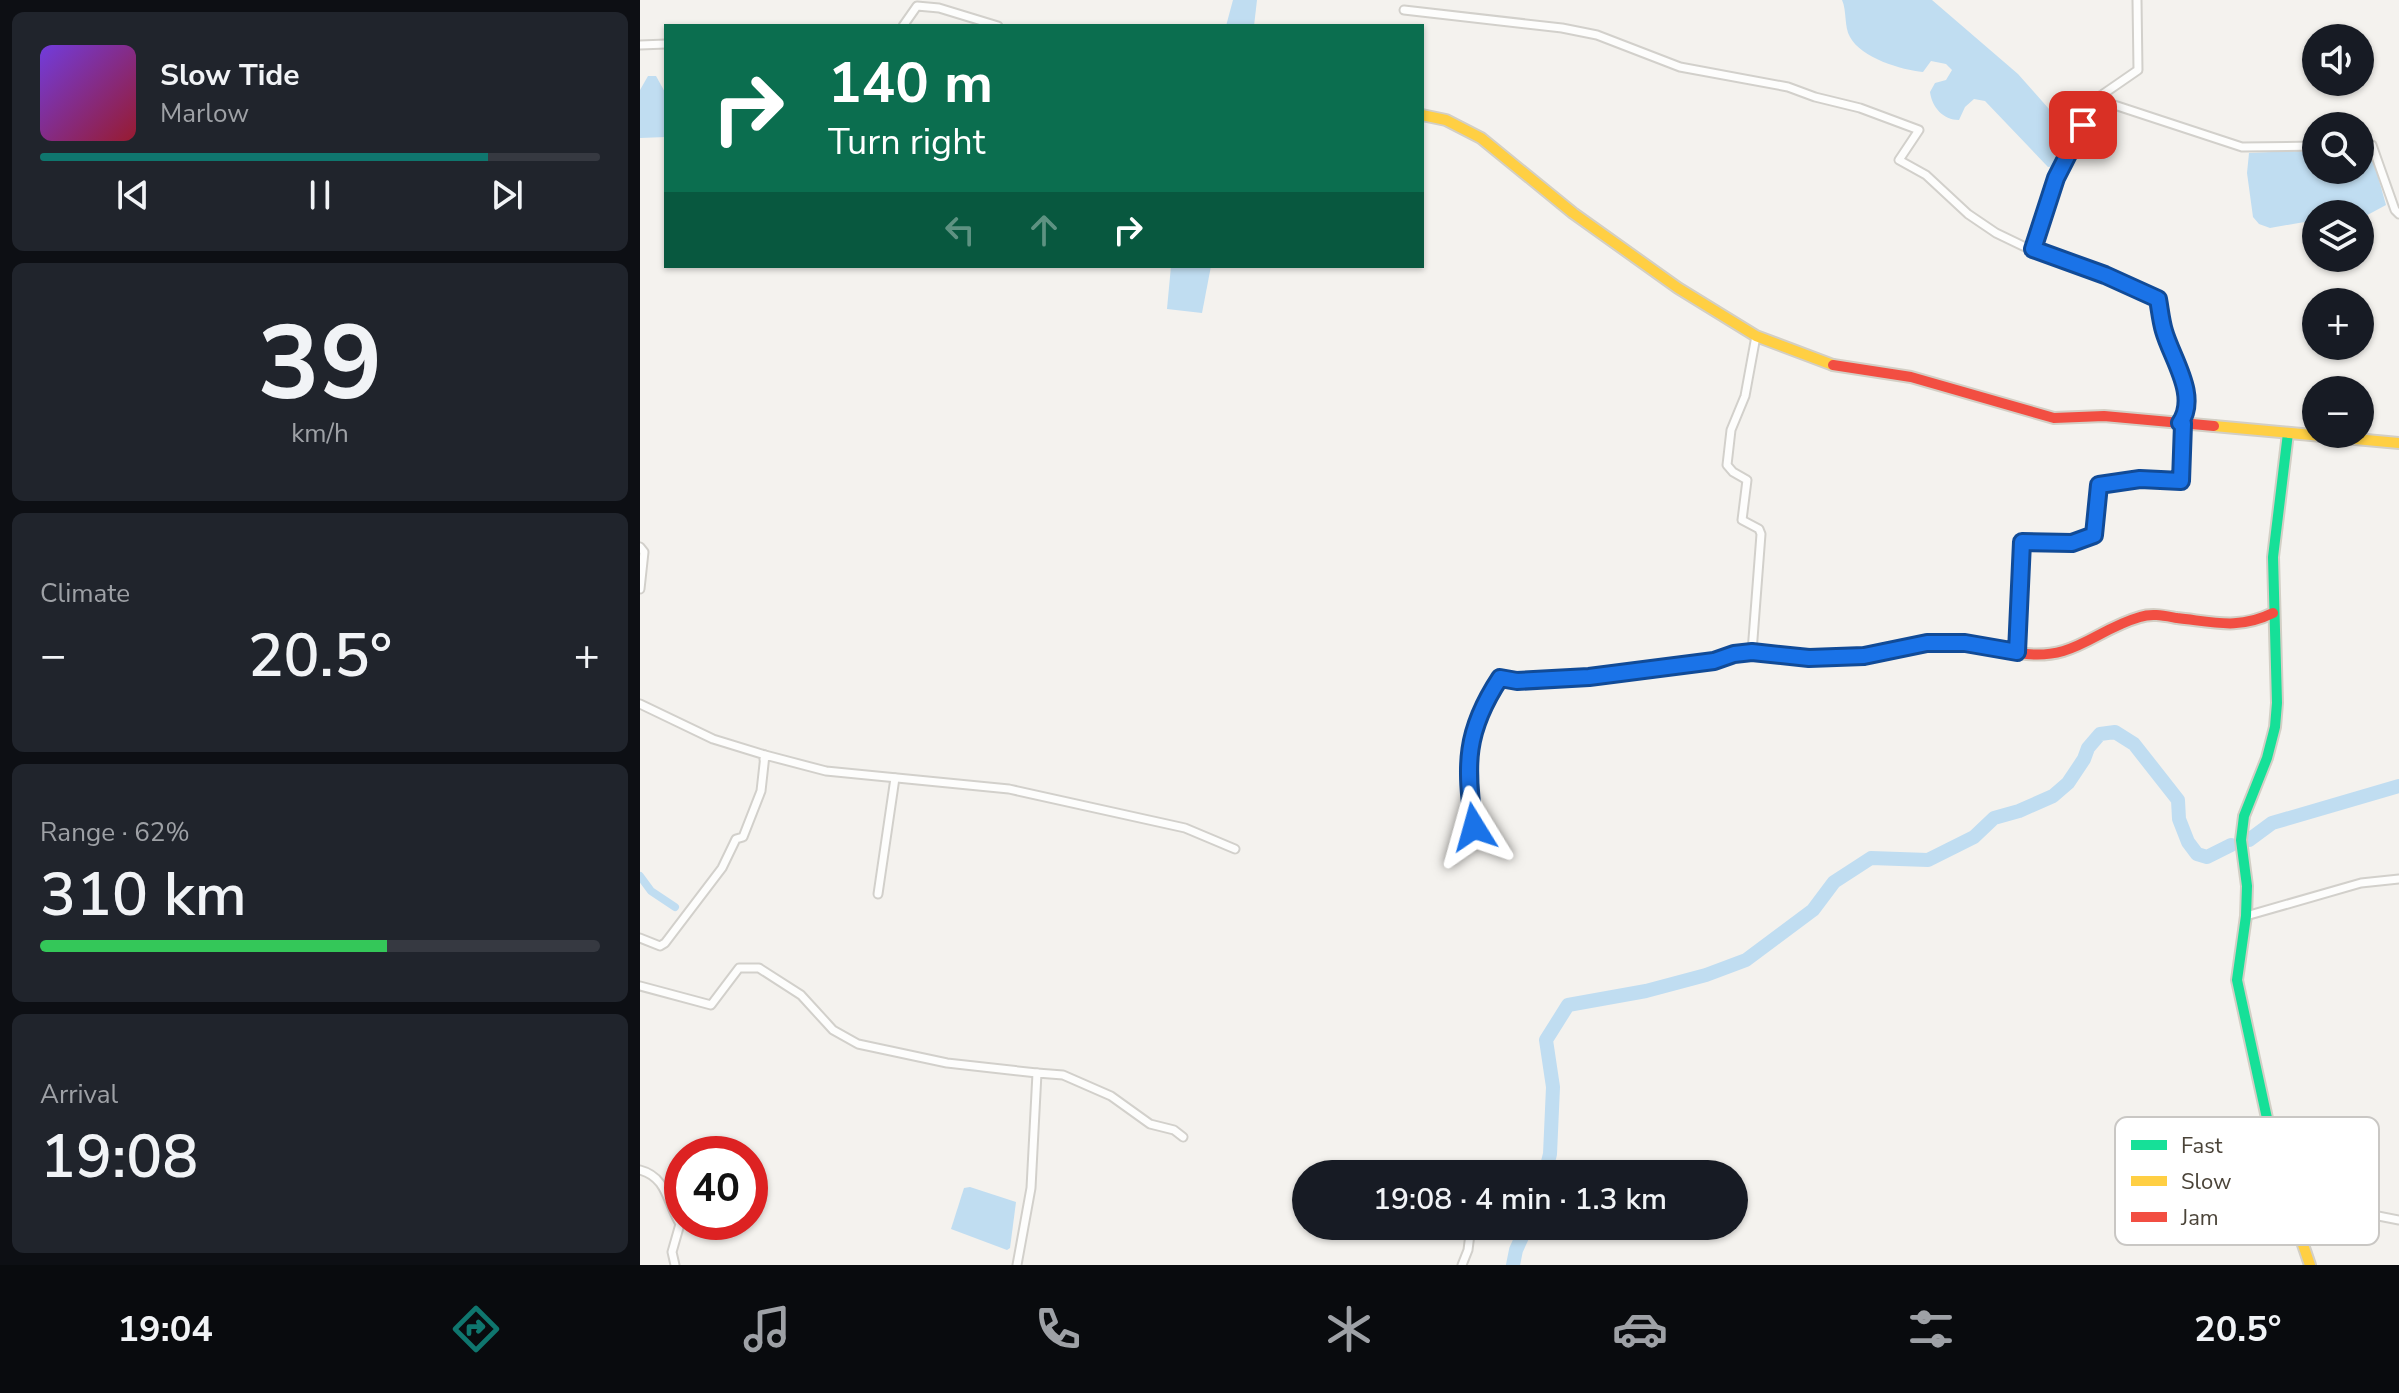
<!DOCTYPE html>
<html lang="en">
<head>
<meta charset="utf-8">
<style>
  :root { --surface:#171b24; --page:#20242c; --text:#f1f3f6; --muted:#9ea1a6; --line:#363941; --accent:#0f766e }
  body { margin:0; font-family:"Nunito Sans",sans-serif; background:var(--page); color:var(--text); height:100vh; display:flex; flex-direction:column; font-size:30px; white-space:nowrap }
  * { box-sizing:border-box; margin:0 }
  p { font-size:26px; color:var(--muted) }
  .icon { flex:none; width:44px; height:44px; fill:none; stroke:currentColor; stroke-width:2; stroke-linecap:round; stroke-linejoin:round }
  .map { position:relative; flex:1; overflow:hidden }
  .sheet { display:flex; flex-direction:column; gap:12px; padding:12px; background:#0d0f14; width:640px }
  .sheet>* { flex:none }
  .guide { position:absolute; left:24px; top:24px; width:760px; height:244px; border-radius:0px; box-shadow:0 2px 6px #0004; background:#0b6e4f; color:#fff; overflow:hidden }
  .fabs { position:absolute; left:1662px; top:24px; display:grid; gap:16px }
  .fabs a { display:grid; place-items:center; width:72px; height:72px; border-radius:50%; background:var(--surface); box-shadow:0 2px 6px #0004; font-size:40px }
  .speed { position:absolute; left:24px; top:1136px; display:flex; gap:16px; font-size:40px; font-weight:700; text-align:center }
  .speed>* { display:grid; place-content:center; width:104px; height:104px; border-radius:50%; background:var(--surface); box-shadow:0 2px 6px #0004; line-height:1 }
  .speed .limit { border:12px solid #d22; background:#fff; color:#111 }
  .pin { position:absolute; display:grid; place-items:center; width:68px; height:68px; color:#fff; margin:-34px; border-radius:16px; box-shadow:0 4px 12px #0006 }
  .me { position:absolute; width:88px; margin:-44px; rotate:352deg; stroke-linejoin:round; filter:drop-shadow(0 0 6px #0008) }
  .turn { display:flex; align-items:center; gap:28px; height:168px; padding:0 32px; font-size:36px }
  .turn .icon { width:104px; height:104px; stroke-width:2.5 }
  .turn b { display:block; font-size:56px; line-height:68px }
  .lanes { display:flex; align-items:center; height:76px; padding:0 32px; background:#0003; justify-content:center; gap:40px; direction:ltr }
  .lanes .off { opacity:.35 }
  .big { font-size:60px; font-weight:600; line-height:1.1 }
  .sheet .card { flex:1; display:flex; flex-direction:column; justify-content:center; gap:12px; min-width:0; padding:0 28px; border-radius:12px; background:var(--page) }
  .sheet .dial { align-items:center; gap:0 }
  .dial b { font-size:104px; line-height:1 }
  .song { display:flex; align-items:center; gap:24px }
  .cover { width:96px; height:96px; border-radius:12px; background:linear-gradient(135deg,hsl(260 70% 55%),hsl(350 70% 35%)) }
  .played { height:8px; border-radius:4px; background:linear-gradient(90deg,var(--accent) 80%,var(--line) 80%) }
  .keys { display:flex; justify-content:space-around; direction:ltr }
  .heat { display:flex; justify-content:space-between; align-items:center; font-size:44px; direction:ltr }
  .charge { height:12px; border-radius:6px; background:linear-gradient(90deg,#34c759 62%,var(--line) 0) }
  .trip { position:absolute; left:652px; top:1160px; width:456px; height:80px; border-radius:40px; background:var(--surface); box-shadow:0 2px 6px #0004; font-weight:600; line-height:80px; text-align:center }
  .menu { display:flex; height:128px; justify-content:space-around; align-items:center; background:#090b0e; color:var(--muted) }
  .menu .icon { width:56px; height:56px }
  .menu .active { color:var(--accent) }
  .menu b { font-size:36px; color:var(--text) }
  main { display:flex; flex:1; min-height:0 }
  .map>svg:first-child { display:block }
</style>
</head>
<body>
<main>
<section class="sheet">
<div class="card">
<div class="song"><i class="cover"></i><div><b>Slow Tide</b><p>Marlow</p></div></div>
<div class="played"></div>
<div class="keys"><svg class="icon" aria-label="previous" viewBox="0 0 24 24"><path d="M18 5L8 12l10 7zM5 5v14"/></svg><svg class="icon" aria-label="pause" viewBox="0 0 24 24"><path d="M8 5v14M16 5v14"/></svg><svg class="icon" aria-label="next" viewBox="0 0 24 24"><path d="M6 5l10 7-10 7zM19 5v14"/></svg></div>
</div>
<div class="card dial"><b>39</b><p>km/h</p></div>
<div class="card"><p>Climate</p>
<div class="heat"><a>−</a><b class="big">20.5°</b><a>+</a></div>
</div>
<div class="card"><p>Range · 62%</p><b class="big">310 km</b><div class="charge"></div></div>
<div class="card"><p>Arrival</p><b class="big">19:08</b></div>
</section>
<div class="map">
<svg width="1759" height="1265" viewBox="0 0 1759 1265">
  <rect width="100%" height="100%" fill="#f4f2ee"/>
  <g fill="#c0ddf1">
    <polygon points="593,0 617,0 614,26 586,26"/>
    <path d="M1202 0H1292L1378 74 1432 135 1414 166 1408 167 1345 101 1334 99 1325 107 1319 120C1303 120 1292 107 1290 92L1295 83 1306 80 1312 70 1306 64 1291 61 1283 72C1262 70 1221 58 1210 37 1204 27 1207 11 1202 0Z"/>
    <polygon points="8,76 16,76 26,94 26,137 0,138 0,90"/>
    <polygon points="1720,148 1730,148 1746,205 1720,219 1720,214 1676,214 1676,220 1630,228 1619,224 1613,217 1607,173 1609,153 1676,150 1676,170 1720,170"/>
    <polygon points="531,266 571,266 562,313 527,309"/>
    <polygon points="330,1187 376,1202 370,1248 367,1250 311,1229 324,1188"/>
  </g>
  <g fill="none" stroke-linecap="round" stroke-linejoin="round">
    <polyline stroke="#c0ddf1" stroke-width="8" points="0,876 11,891 35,907"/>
    <g stroke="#c0ddf1" stroke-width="14">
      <polyline points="1609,840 1632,823 1759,786"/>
      <polyline points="905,1174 910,1154 913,1087 906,1040 928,1005 1006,991 1066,975 1106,960 1173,910 1194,882 1231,858 1288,860 1334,837 1354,818 1379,811 1413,796 1428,783 1444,759 1448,748 1460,734 1475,732 1494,744 1538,800 1539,819 1548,842 1557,854 1567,857 1591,845"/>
      <polyline points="873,1265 876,1250 887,1226"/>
    </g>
    <defs>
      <g id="street">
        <path d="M764 10 922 28 957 35 1040 67 1148 87 1175 97 1220 108 1279 130 1259 160 1286 175 1328 214 1356 233 1383 246 1487 284 1518 299C1520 310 1521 321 1524 331 1532 359 1559 396 1540 423"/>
        <polyline points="263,26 277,6 299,8 358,26"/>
        <polyline points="0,45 26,44"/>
        <polyline points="1456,99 1602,147 1676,146"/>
        <polyline points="1720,145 1732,145 1755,210 1759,214"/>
        <polyline points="1393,249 1416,178 1456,99 1498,70 1497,0"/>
        <polyline points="0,547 4,552 0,589"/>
        <polyline points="1112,652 1121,534 1119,529 1102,520 1107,480 1093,472 1087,465 1091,430 1105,396 1116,336"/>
        <polyline points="1377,652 1382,542 1432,543 1454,535 1459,485 1500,479 1541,481 1543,424"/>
        <polyline points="0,704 73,739 125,755 124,759"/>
        <polyline points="238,894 255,778"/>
        <polyline points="1606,916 1721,883 1759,879"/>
        <polyline points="0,938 20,946 25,943 82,868 96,839 103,837 121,791 125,755 186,771 369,789 545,828 595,849"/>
        <polyline points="0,986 71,1005 99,968 119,968 161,995 193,1030 218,1044 307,1063 397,1073"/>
        <path d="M0 1170C27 1177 27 1203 40 1224L32 1252 35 1265"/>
        <polyline points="1647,1198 1759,1220"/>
        <polyline points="377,1265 391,1188 397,1073 423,1075 471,1096 510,1124 534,1130 543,1137"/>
        <polyline points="822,1265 828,1250 831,1226"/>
      </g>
      <g id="fast">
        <path d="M834 827C826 767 828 731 860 678L877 681 949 677 1074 661 1094 654 1112 652 1169 658 1224 656 1287 643H1325L1379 653"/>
        <polyline points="1630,1132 1597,980 1606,916 1607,886 1601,840 1604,816 1627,758 1635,727 1637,703 1633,557 1648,433"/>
      </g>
      <g id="slow">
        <polyline points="782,115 806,120 841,138 933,213 1038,288 1116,336 1193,365"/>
        <polyline points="1574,426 1759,443"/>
        <polyline points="1630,1132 1647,1198 1670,1265"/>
      </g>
      <g id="jam">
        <polyline points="1193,365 1271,377 1414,418 1464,416 1574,426"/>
        <path d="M1379 653C1434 662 1454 630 1500 617 1512 613 1525 616 1537 618 1574 622 1598 630 1633 613"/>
      </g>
    </defs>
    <use href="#street" stroke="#d2d0cb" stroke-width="11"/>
    <use href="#fast" stroke="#d3cfc5" stroke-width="14"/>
    <use href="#slow" stroke="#d3cfc5" stroke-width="14"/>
    <use href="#jam" stroke="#d3cfc5" stroke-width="14"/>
    <use href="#street" stroke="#fdfdfc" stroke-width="7"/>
    <use href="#fast" stroke="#16e098" stroke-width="10"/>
    <use href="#slow" stroke="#ffcf43" stroke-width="10"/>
    <use href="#jam" stroke="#f24e42" stroke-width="10"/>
  </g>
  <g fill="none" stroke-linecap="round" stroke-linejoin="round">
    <defs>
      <path id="route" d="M834 827C825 765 825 731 860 678L877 681 949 677 1074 661 1094 654 1112 652 1169 658 1224 656 1287 643H1325L1377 652 1382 542 1432 543 1454 535 1459 485 1500 479 1541 481 1543 424 1540 423C1559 396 1532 359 1524 331 1521 321 1520 310 1518 299L1465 275 1393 249 1416 178 1443 125"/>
    </defs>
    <use href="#route" stroke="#114b97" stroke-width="20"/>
    <use href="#route" stroke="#1a73e8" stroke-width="14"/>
  </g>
  <rect x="1475" y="1117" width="264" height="128" rx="12" fill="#fff" stroke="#c9c7c4" stroke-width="2"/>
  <rect x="1491" y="1140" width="36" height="10" fill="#16e098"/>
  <rect x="1491" y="1176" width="36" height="10" fill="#ffcf43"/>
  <rect x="1491" y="1212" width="36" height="10" fill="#f24e42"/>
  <g font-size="22" fill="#4b4439">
    <text x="1541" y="1153">Fast</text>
    <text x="1541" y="1189">Slow</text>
    <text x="1541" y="1225">Jam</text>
  </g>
</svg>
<div class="fabs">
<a><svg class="icon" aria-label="sound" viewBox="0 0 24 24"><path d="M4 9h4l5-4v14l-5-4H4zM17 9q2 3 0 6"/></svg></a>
<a><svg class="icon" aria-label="search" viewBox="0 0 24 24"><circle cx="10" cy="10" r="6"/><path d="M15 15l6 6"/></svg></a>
<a><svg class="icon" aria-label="layers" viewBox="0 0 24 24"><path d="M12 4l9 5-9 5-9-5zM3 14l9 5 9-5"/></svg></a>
<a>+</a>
<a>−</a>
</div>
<div class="speed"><div class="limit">40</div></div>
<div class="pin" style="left:1443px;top:125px;background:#d93025"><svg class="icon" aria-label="arrive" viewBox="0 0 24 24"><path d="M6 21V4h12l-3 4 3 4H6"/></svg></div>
<svg class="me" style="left:834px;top:827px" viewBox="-20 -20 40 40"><path d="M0-17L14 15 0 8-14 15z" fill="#1a73e8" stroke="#fff" stroke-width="4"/></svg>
<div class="trip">19:08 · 4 min · 1.3 km</div>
<div class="guide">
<div class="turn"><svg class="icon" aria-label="right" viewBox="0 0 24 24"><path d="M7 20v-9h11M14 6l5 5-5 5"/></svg><div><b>140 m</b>Turn right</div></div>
<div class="lanes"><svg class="icon off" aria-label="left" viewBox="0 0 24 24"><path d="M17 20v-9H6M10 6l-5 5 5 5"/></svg><svg class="icon off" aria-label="ahead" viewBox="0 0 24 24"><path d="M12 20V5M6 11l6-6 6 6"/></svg><svg class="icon" aria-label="right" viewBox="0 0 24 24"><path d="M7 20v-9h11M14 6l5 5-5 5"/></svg></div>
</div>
</div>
</main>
<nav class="menu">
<b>19:04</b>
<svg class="icon active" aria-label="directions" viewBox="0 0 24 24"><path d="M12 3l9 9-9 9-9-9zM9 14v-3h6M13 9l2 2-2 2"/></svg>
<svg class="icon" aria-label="music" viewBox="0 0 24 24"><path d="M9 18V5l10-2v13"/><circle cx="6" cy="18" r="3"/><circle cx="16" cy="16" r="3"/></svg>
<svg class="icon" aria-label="phone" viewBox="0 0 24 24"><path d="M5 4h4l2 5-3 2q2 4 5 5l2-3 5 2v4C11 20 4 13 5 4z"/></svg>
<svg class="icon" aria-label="climate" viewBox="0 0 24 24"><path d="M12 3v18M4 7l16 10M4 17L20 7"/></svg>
<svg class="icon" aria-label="car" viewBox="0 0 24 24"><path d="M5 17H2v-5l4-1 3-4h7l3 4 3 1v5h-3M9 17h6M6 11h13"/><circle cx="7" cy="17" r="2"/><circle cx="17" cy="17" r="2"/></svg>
<svg class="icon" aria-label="filters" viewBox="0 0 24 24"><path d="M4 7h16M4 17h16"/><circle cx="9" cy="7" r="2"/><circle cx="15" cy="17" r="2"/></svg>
<b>20.5°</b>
</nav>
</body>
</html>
